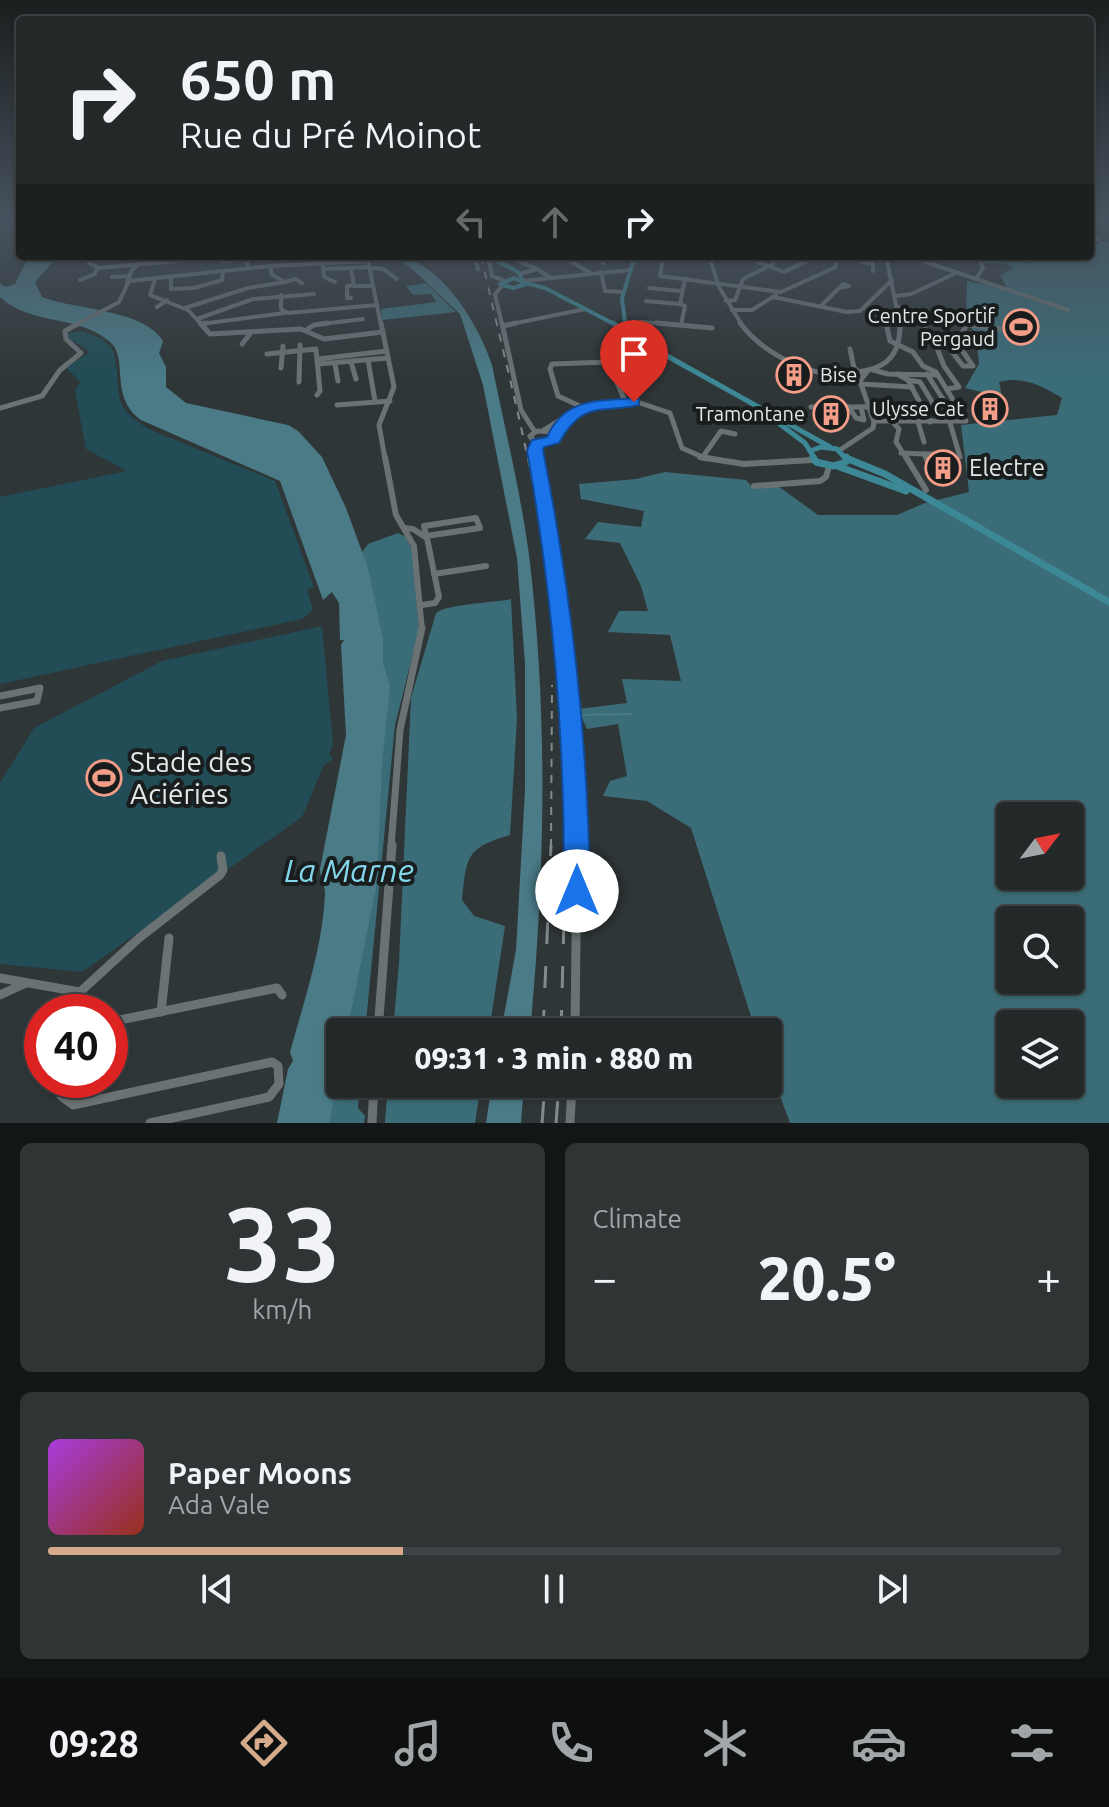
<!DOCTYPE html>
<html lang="en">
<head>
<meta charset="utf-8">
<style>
  :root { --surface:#232829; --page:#2f3435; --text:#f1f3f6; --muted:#a3a6a8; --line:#404446; --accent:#d6ab8b }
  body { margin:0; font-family:Ubuntu,sans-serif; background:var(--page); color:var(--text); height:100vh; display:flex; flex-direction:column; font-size:30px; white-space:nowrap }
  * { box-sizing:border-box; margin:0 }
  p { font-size:26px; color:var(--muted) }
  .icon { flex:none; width:44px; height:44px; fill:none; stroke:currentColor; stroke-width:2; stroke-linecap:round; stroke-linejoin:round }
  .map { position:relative; height:1123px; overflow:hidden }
  .panel { display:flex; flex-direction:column; gap:20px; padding:20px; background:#131617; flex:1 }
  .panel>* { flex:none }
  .banner { position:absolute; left:16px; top:16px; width:1078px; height:244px; border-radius:8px; box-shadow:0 2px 6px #0004,0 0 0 2px var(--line); background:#232829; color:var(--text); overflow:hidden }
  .needle { width:52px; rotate:58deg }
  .controls { position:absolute; left:996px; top:802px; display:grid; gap:16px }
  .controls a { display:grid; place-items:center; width:88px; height:88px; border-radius:8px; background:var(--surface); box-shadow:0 2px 6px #0004,0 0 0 2px var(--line); font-size:40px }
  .speed { position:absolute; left:24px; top:994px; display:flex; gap:16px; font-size:40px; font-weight:700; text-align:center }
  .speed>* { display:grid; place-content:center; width:104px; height:104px; border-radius:50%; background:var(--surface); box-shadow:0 2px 6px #0004,0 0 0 2px var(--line); line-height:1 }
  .speed .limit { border:12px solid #d22; background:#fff; color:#111 }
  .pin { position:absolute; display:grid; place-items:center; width:68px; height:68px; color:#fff; margin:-82px -34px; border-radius:50% 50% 50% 0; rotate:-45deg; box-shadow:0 0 8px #0007 }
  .pin .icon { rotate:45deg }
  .me { position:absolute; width:88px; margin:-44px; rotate:0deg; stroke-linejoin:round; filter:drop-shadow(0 0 6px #0008) }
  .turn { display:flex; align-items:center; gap:28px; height:168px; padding:0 32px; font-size:36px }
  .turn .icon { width:104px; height:104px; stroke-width:2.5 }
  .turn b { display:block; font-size:56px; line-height:68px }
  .lanes { display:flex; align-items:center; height:76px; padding:0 32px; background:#0003; justify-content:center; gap:40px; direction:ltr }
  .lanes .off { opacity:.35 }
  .big { font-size:60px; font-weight:800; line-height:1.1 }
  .panel .widget { flex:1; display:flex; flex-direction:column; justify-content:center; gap:12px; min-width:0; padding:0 28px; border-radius:12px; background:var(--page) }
  .panel .dial { align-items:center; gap:0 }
  .dial b { font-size:104px; line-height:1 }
  .song { display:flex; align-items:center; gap:24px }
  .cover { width:96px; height:96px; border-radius:12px; background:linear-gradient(135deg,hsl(280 70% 55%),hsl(10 70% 35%)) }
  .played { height:8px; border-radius:4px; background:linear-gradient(90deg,var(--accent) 35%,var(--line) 35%) }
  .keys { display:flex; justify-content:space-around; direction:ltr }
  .heat { display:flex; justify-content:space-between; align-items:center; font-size:44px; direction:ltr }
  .panel .tiles { flex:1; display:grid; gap:20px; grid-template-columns:1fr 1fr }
  .widget:last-child { grid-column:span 2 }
  .trip { position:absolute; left:326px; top:1018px; width:456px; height:80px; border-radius:8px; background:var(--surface); box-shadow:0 2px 6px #0004,0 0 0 2px var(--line); font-weight:800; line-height:80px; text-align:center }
  .tab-bar { display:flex; height:128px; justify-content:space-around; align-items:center; background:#0e1010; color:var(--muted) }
  .tab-bar .icon { width:56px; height:56px }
  .tab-bar .current { color:var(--accent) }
  .tab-bar b { font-size:36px; color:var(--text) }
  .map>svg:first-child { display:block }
</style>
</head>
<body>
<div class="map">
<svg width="1109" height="1123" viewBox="0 0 1109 1123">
  <rect width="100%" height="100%" fill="#2f3637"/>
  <g fill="#224d56">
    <path d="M82 331 102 339 112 348C126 388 103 403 151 430L275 481 314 587 307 590 313 610 302 619 0 684V497L127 471 86 449 75 391 80 382 66 367 90 352 66 337 69 333Z"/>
    <polygon points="322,626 333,744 329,754 333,759 324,765 302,817 82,972 0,964 0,783 34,728 162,661"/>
  </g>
  <g fill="#3b6d78" fill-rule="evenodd">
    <path d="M1101 241H1109V1123H790L768 1064V1032H756L691 828 647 801 603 796 610 781 627 776 618 724 587 729 578 709 627 703 622 679 681 681 670 635 608 632 619 611H648L641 586 620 543 585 539 598 522 641 527 644 511 581 499 579 484 636 479 665 472 746 480 751 486H778L818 515H897L925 503 969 492 961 425 1057 415 1062 398C1041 385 1023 376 999 382L1002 397 965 388 979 364 976 334 966 321 967 281 1007 288 1000 275 1014 268 1005 263H983L982 256 1024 259 1027 263 1037 261 1034 256H1090V249ZM1010 816H1070V876H1010ZM1010 920H1070V980H1010ZM1010 1024H1070V1084H1010Z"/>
    <polygon points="426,283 456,312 382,320 381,309 436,302 431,294 413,295 406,286"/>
    <polygon points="398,533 406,537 412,550 419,630 395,725 365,1032 340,1032 360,555 368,544"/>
    <path d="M511 599 517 718 510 835C465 848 467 857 462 900L474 916 505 926 489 1032H393L399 963 411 698 436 613C446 604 493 603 511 599Z"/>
    <polygon points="340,1034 340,1084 360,1084 358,1108 365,1116 364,1123 322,1123"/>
    <polygon points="388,1084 481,1084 475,1123 385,1123"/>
  </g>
  <g fill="#4a7b87">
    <path d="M29 256H58L35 282 42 297C75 310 144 309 163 341L159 353 166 367V387L186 403 288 425 298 431 322 457 346 508 368 568 383 639V662L390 687 382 763 377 883 347 1032H340V1068L329 1123H277L288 1069 293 1061 290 1052C304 1001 323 946 325 893 325 885 320 878 320 869L346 735 341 645 344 640H340L339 603 332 592 323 600 280 481 141 420C108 396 130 358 109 341 77 314 31 326 0 297V283L5 287 15 284Z"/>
    <path d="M391 256C439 256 479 325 492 365 505 430 522 497 530 563 548 718 545 876 530 1032H501L516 950 525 790V664L517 558 483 385 460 314 411 268Z"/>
    <polygon points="492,1084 524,1084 521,1123 486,1123"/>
  </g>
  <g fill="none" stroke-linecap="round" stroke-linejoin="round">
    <polyline stroke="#4a7b87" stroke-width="2" points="578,715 631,714"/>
    <g stroke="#6a7274" stroke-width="4">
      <polyline points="1090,233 1098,239 1090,240"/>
      <polyline points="93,256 89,263 99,268 187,260 193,256"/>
      <polyline points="281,256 294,260"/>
      <polyline points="319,256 337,259"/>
      <polyline points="367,256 381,325"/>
      <polyline points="409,256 418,260 439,256"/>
      <polyline points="475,256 478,269"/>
      <polyline points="488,256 492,276 503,280"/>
      <polyline points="508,256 537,269"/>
      <polyline points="562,256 590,273"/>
      <polyline points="601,256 603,263"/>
      <polyline points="663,256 660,276 781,292 836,267 835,256"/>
      <polyline points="709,256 719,287 742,325"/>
      <polyline points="742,256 784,272 809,260"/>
      <polyline points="886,256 900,325"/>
      <polyline points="895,256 920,260 1068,310"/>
      <polyline points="221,261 247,260 248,268"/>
      <polyline points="860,261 873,264 873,271"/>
      <polyline points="271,266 271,274 285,282 295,279 302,283"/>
      <polyline points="323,266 324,277 335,282"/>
      <polyline points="351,268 354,286 373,286"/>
      <polyline points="369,268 383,269 397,279"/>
      <polyline points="324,269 369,267"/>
      <polyline points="601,272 605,291 623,292"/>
      <polyline points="520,274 537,269 551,278 524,281"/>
      <polyline points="112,277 130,276"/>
      <polyline points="171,277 171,289 194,288 222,280 223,271"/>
      <polyline points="551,278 631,270"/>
      <polyline points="155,279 150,295 188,310 202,325"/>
      <polyline points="976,279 983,268 978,256"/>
      <polyline points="80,280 95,274 97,268"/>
      <polyline points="127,282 132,270 148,256"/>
      <polygon points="843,284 849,286 839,288"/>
      <polyline points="502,286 495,294 502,325"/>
      <polyline points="649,288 681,291"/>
      <polyline points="281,295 281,309 288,313 377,305"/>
      <polygon points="347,296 351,298 347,298"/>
      <polyline points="347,296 347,286 353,285"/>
      <polyline points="896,296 911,294 956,273"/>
      <polyline points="773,297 847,312 860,311 892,280"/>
      <polyline points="646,301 680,304"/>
      <polyline points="726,301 735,300 743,279 773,264 775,256"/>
      <polyline points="821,306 839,288"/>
      <polyline points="157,307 167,300"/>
      <polyline points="185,308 248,288 285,282"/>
      <polyline points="732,310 752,310 776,295"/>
      <polyline points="901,316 972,325"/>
      <polyline points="197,319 253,299 314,294"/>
      <polyline points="641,322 680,325"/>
      <polyline points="201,324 284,313"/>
      <polyline points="76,325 119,302 129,281 271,266 368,261"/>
      <polyline points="314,325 363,319"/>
      <polyline points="507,325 585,309"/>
      <polyline points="681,325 685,306 680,304 685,279"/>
      <polyline points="886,325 890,313 899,307"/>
    </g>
    <g stroke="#6a7274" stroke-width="5">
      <polyline points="200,323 210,334 301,329 324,339 383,332"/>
      <polyline points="381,323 394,387 379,425 385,459"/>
      <polyline points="502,323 521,410 535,432"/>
      <polyline points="656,323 712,328"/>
      <path d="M740 323C768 360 810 371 852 382L860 381 867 372"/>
      <polyline points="956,323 1008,330"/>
      <polyline points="201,324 207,323"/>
      <polyline points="503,326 516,323"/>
      <polyline points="925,329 936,341"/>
      <polyline points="306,330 314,325 328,323"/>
      <polygon points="1025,334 1034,337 1022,337"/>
      <polyline points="934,340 944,366 959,387 947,389"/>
      <polyline points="242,344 250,334"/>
      <polyline points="946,344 963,366 973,366 957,343"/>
      <polyline points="955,344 968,323"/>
      <polyline points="850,349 854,368 860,373"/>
      <polyline points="267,354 316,349 320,391 317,395"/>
      <polyline points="318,359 387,351"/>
      <polyline points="368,360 375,401"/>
      <polyline points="351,362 356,379"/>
      <polyline points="318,364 388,358"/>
      <polyline points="335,364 338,381"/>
      <polyline points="281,368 283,346"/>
      <polyline points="873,370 888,374 937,375"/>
      <path d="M838 374C875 371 901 367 900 323"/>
      <polyline points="897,374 908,380 930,422"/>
      <polyline points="927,374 951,412"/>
      <polyline points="908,380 920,382 934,405 922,406"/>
      <polyline points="299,382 300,345"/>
      <polyline points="861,384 912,387"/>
      <polyline points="337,405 390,401"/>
      <polyline points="582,407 558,396 550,369 552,364 608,362 626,403"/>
      <polyline points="811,407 871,407"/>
      <polyline points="849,407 856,418 864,420 861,407"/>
      <polyline points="0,408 42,396 60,370 81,353 66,339 65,331 79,323"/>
      <polyline points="876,421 966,421 936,372 923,366 913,352 890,341 886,323"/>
      <polyline points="893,422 899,429 896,442 907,459"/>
      <polyline points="918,422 924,442"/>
      <polyline points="950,423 960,457"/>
      <polyline points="544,430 578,409 603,403 640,403 670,413 682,448 707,459"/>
      <polygon points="537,431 551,432 554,439 547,443 535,443 530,436"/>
      <polyline points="840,450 873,428 874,422 860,381"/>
      <polyline points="901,453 924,454"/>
      <polyline points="924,454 939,454 942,459"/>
      <polyline points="924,454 927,459"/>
      <polyline points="702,458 721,431 735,434"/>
      <polyline points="534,459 538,444"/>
    </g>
    <g stroke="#6a7274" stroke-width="6">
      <polyline points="385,457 396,515 414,546 422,630"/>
      <polyline points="534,457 564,630"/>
      <polyline points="700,457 744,464 812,460"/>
      <polyline points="906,457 926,490"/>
      <polyline points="926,457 928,462 944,463 941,457"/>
      <polyline points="754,486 820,481 826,477 829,466"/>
      <polygon points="476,518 480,528 426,536 424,526"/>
      <polyline points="404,528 413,529 427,538 439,597 435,603 422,605"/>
      <polyline points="434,574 486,566"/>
    </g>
    <g stroke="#6a7274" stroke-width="7">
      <polyline points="564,628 572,708 577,847"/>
      <polyline points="0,696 40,688 37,701 0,708"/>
      <polyline points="391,847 400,730 422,628"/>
    </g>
    <g stroke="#6a7274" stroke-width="9">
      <polyline points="0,978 80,992"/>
      <polyline points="80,992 139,938 220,875 223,870 221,856"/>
      <polyline points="0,995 26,983"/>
      <polyline points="77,1012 80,992"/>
      <polyline points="161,1012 169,938"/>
      <polyline points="110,1022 277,988 282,995"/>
      <polyline points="378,1032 392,845"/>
      <polyline points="575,1032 577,845"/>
      <polyline points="61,1080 61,1096 73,1105 272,1062 278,1066 279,1084 269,1097 150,1123"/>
      <polyline points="372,1123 374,1084"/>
      <polyline points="570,1123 572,1084"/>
    </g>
    <g stroke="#3c8896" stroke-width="4">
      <polyline points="488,256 518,272 522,279"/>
      <polygon points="514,278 526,284 513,288 500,284"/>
      <polyline points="526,283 545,288 616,325"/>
      <polyline points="625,323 622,298 635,256"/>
    </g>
    <g stroke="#3c8896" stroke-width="5">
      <polyline points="613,323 616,325"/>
      <polyline points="622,327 639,335 660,352 830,447"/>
      <polyline points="769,416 805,443 810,451"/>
      <polyline points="846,458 849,459"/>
      <polyline points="815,459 810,451 821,447 837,449 846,459"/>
    </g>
    <g stroke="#3c8896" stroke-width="7">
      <polyline points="813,457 816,462 833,466 846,462 846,457"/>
      <polyline points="846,458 885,474 1109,602"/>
      <polyline points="837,466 906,491"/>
    </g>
    <g stroke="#848a8b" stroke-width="2" stroke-dasharray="8 8" stroke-linecap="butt">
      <path d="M481 256C504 357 531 458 547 561 562 656 566 751 566 847"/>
      <polyline points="551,847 552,685"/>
    </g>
    <g stroke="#848a8b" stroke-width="3" stroke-dasharray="22 22" stroke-linecap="butt">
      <polyline points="543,1032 551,845"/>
      <polyline points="561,1032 566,845"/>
      <polyline points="542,1123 545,1084"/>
      <polyline points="556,1123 559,1084"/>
    </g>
  </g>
  <linearGradient id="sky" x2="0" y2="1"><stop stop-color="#1a1e1e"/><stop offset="0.58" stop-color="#47525e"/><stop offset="1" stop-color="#47525e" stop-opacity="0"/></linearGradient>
  <rect width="1109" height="376" fill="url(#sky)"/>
  <path fill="#1a73e8" stroke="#114b97" stroke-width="2" d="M634 398 639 399V405C598 414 583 400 559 443L544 447 543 450C572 599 588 738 590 891L587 900 577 903 568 900 564 891C565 738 553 600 527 450L532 440 547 437C564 398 598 401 634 398Z"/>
  <defs>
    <symbol id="stadium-ring" viewBox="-11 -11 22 22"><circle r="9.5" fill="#191d1d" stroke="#f49e89" stroke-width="1.5"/><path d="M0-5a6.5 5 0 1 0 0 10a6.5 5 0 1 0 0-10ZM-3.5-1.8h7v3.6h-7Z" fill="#f49e89"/></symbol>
    <symbol id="building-ring" viewBox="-11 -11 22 22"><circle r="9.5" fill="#191d1d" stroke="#f49e89" stroke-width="1.5"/><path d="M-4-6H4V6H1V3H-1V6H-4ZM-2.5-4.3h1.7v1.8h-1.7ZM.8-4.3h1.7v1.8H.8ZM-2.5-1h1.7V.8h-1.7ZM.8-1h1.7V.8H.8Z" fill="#f49e89"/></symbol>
  </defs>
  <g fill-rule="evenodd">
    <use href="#stadium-ring" x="1001" y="307" width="40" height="40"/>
    <use href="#building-ring" x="774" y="355" width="40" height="40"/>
    <use href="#building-ring" x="970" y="389" width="40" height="40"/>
    <use href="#building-ring" x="811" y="394" width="40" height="40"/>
    <use href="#building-ring" x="923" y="448" width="40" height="40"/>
    <use href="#stadium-ring" x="84" y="758" width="40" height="40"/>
  </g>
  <g text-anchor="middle" stroke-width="8" stroke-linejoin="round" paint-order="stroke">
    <g font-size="20" fill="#e2e7e8" stroke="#191d1d" text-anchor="end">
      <text x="995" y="323">Centre Sportif<tspan x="995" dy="23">Pergaud</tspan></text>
      <text x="820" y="382" text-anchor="start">Bise</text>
      <text x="964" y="416">Ulysse Cat</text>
      <text x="805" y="421">Tramontane</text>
    </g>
    <g font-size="24" fill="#e2e7e8" stroke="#191d1d" text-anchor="start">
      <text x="969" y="476">Electre</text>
    </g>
    <g font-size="28" fill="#e2e7e8" stroke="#191d1d" text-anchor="start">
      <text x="130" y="772">Stade des<tspan x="130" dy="32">Aciéries</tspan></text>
    </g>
    <g font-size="32" font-style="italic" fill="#83d7eb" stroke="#191d1d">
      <text x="349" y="882">La Marne</text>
    </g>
  </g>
</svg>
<div class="controls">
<a><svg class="needle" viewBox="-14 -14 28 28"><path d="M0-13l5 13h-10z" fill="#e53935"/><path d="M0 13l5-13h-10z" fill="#a3a6a8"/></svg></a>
<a><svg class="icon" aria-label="search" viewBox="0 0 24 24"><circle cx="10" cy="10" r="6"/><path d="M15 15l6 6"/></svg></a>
<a><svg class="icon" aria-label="layers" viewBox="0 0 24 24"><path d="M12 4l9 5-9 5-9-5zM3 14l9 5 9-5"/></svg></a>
</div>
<div class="speed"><div class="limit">40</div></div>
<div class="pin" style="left:634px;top:402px;background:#d93025"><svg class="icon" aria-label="arrive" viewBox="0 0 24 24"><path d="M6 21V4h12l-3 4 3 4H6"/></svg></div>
<svg class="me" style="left:577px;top:891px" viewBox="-20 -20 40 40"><circle r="19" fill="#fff"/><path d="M0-13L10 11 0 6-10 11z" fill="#1a73e8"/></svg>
<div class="trip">09:31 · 3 min · 880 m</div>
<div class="banner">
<div class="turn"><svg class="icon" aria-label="right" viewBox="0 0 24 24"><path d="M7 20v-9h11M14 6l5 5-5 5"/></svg><div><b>650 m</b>Rue du Pré Moinot</div></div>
<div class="lanes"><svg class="icon off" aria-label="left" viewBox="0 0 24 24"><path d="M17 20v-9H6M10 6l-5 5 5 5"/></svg><svg class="icon off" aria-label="ahead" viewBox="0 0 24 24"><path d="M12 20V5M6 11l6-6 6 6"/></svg><svg class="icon" aria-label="right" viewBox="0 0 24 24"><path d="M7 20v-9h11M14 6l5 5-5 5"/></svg></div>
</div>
</div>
<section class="panel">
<div class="tiles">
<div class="widget dial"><b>33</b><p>km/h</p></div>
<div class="widget"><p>Climate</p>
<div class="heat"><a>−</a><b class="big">20.5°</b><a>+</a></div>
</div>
<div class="widget">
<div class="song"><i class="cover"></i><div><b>Paper Moons</b><p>Ada Vale</p></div></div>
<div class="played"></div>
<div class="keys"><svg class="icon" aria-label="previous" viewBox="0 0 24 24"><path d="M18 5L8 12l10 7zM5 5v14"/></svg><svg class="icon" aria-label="pause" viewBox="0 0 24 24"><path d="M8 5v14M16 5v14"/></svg><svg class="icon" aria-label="next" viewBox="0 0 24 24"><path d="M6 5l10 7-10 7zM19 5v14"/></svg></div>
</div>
</div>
</section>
<nav class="tab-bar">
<b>09:28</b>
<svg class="icon current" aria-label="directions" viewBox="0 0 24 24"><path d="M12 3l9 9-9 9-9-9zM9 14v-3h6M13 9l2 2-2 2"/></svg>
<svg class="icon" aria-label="music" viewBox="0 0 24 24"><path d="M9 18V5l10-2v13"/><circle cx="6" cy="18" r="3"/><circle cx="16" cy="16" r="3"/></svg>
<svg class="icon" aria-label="phone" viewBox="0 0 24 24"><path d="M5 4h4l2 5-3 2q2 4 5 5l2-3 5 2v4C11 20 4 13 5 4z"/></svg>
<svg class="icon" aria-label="climate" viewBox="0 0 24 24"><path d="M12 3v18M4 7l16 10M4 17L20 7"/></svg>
<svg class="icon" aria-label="car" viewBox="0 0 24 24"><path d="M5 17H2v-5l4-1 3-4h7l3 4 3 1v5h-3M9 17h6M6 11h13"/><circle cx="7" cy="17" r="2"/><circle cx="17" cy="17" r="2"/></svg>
<svg class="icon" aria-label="filters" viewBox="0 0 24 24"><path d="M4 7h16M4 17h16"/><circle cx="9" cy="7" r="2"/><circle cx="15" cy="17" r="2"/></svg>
</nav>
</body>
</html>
